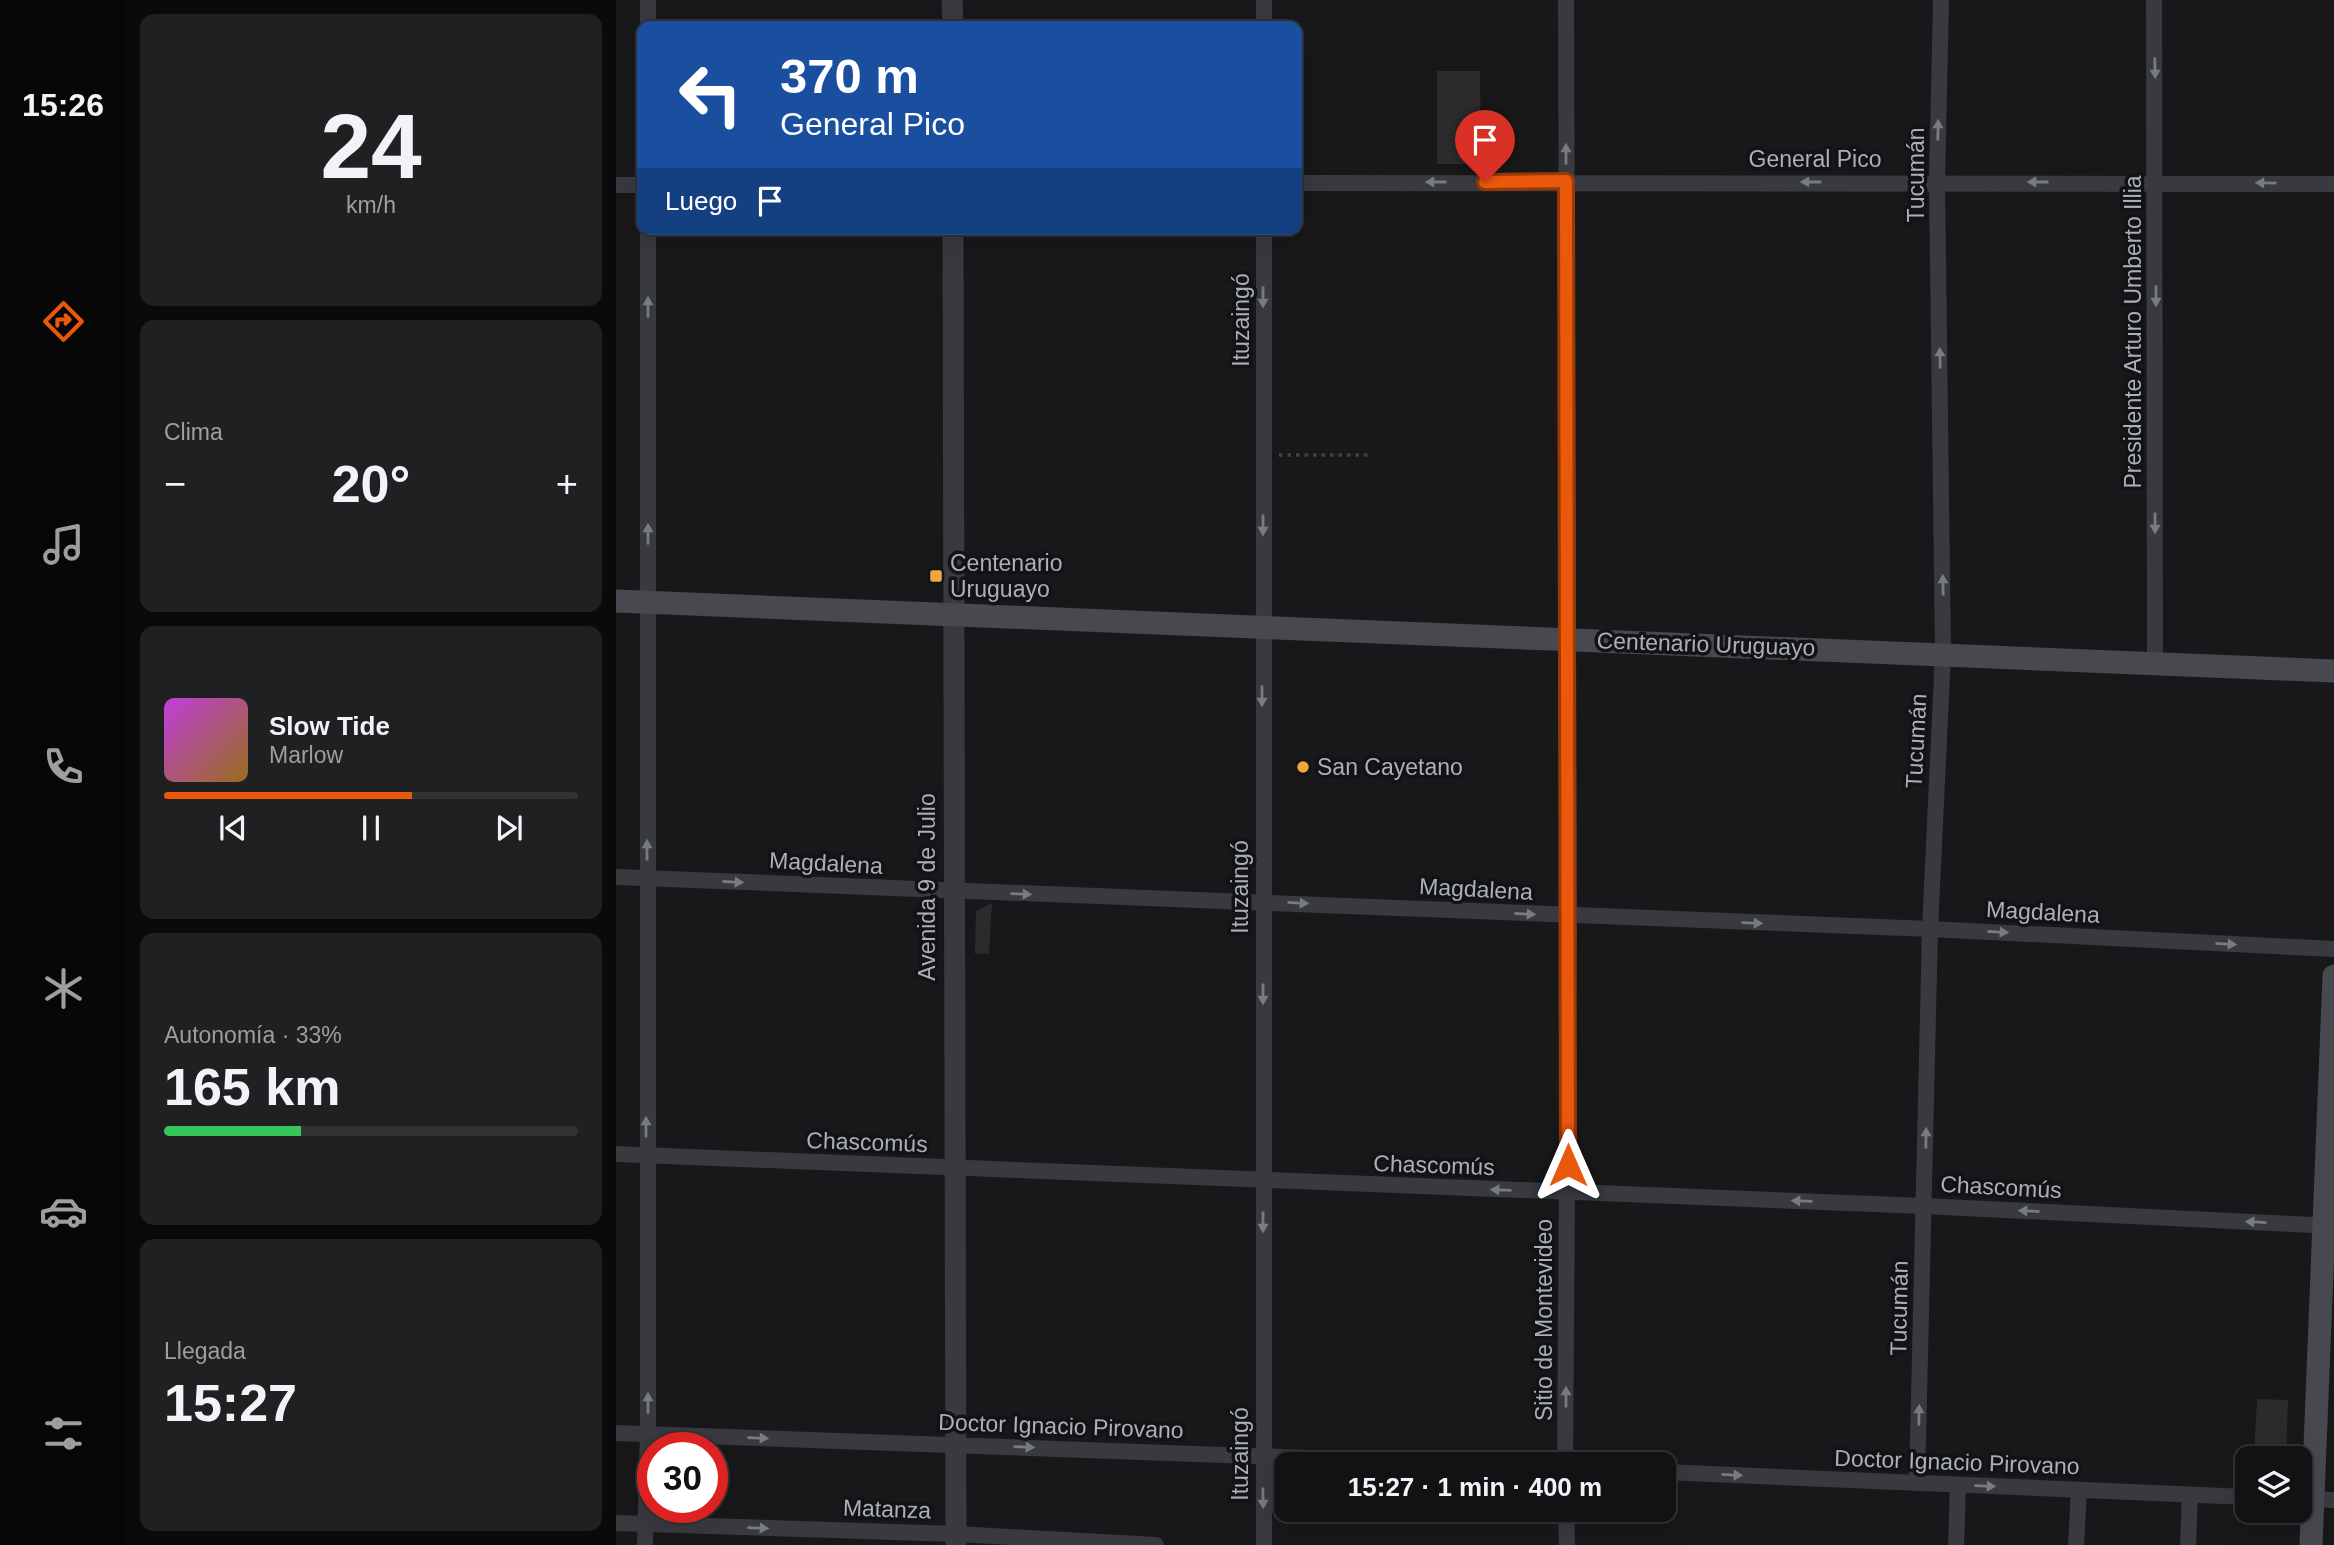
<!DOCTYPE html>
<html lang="es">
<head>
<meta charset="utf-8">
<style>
  :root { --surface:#121214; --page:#1f2022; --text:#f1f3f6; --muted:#9c9ea0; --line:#313234; --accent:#ea580c }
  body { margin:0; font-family:Helvetica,sans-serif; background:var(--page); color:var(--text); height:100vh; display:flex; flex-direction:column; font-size:26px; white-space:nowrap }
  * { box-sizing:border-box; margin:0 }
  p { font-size:23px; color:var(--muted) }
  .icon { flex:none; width:38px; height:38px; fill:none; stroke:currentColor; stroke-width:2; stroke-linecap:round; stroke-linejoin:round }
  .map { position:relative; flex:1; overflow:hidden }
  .side { display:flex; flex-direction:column; gap:14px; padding:14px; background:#0a0a0b; width:490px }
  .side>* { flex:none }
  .guide { position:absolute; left:21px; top:21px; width:665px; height:214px; border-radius:14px; box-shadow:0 7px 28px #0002,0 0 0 2px var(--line); background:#1a4fa0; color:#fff; overflow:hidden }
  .fabs { position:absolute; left:1619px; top:1446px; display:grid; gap:14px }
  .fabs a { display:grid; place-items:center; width:77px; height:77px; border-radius:14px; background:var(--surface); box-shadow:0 7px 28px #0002,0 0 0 2px var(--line); font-size:35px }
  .speed { position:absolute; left:21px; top:1432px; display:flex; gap:14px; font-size:35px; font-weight:700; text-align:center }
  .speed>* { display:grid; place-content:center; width:91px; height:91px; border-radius:50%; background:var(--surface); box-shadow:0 7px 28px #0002,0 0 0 2px var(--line); line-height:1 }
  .speed .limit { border:10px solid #d22; background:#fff; color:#111 }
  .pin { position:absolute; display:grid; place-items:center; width:60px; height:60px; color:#fff; margin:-72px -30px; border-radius:50% 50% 50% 0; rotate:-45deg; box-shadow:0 0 7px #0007 }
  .pin .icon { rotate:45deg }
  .me { position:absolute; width:77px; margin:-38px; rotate:0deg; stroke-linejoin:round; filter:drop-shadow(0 0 5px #0008) }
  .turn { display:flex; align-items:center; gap:24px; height:147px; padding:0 28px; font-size:32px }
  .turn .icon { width:91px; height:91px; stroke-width:2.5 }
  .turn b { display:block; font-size:49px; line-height:60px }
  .then { display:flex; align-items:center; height:66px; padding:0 28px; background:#0003; gap:14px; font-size:26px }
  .big { font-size:52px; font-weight:600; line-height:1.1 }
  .side .widget { flex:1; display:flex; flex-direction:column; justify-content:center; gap:10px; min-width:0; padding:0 24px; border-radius:14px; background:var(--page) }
  .side .dial { align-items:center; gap:0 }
  .dial b { font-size:91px; line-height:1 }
  .song { display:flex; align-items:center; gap:21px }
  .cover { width:84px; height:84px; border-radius:10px; background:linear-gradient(135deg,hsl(290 70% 55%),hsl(40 70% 35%)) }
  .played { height:7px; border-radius:4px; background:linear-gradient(90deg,var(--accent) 60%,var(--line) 60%) }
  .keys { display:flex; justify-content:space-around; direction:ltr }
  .heat { display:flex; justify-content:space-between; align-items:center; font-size:38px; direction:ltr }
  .charge { height:10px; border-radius:5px; background:linear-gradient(90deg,#34c759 33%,var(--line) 0) }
  .trip { position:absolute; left:658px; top:1452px; width:402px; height:70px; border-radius:14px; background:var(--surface); box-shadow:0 7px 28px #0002,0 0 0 2px var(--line); font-weight:600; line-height:70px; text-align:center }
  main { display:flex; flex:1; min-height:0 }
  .tab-bar { display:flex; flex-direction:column; width:126px; justify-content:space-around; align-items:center; background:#070708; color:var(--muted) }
  .tab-bar .icon { width:49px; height:49px }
  .tab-bar .active { color:var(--accent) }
  .tab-bar b { font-size:32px; color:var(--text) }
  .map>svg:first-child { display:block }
</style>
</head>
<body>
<main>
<nav class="tab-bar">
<b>15:26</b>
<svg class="icon active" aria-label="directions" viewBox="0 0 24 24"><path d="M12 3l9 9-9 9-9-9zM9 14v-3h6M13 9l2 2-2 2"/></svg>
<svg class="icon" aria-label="music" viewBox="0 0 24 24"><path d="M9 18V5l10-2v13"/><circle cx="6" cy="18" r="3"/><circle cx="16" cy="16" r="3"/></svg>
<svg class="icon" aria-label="phone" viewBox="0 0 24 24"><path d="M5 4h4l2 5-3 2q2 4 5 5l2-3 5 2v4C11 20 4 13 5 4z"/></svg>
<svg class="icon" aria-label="climate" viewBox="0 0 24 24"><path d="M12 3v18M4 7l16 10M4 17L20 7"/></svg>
<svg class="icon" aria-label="car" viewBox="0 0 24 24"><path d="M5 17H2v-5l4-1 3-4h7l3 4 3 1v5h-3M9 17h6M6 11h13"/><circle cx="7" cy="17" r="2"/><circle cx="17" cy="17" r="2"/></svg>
<svg class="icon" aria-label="filters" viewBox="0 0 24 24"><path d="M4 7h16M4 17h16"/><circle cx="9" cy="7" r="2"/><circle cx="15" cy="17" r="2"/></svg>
</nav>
<section class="side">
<div class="widget dial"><b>24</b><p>km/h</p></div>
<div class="widget"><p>Clima</p>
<div class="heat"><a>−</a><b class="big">20°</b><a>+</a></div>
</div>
<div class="widget">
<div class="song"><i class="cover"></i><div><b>Slow Tide</b><p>Marlow</p></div></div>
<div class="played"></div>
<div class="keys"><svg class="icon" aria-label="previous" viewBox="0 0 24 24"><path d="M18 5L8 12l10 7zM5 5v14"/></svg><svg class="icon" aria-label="pause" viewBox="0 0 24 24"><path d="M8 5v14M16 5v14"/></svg><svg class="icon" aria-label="next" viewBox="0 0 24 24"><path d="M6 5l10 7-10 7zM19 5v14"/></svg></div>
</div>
<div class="widget"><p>Autonomía · 33%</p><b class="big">165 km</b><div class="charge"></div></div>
<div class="widget"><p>Llegada</p><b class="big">15:27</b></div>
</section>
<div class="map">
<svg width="1718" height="1545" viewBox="0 0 1718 1545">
  <rect width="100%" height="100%" fill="#18181a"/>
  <g fill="#2b2b2e">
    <polygon points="821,71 864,71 865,164 821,164"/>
    <polygon points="376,903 373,954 359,954 360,911"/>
    <polygon points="1641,1399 1672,1400 1670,1458 1638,1458"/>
  </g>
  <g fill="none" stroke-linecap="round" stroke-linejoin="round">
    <polyline stroke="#3f4146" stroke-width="3.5" stroke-dasharray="3.5 5" stroke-linecap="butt" points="663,455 753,455"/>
    <g stroke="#393a3f" stroke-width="16">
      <polyline points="32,0 32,26"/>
      <polyline points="1538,0 1539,664"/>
      <polyline points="648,26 648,0"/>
      <polyline points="681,183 1718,184"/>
      <polyline points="0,185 26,185"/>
      <polyline points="648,229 648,1545"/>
      <polyline points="0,877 1314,929 1718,949"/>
      <polyline points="0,1154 1308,1206 1718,1226"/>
      <polyline points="0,1433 888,1465"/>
      <polyline points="949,1465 953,916 950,0"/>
      <polyline points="1048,1472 1631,1497"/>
      <polyline points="1301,1483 1314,929 1327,654 1321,182 1325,0"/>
      <polyline points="1684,1498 1718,1500"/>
      <polyline points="950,1510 951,1545"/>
      <polyline points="0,1523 340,1534 540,1545"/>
      <polyline points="29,1545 32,1434 32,229"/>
      <polyline points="1340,1545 1342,1486"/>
      <polyline points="1460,1545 1463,1490"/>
      <polyline points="1572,1545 1574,1495"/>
    </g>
    <g stroke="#393a3f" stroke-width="21">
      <polyline points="336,0 337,26"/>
      <polyline points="337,229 340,1545"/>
    </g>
    <g stroke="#47494f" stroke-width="23">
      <polyline points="0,601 1718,671"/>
      <polyline points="1695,1545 1718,976"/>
    </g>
  </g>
  <defs><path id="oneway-solid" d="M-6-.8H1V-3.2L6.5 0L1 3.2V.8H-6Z" transform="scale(1.75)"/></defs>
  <g fill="#777b82">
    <use href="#oneway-solid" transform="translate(1539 68) rotate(89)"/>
    <use href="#oneway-solid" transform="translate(1322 130) rotate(-89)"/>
    <use href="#oneway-solid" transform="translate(950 154) rotate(-90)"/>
    <use href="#oneway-solid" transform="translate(820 182) rotate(180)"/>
    <use href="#oneway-solid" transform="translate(1195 182) rotate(-180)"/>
    <use href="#oneway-solid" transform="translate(1422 182) rotate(-180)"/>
    <use href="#oneway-solid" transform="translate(1650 183) rotate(-179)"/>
    <use href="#oneway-solid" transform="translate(1540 296) rotate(90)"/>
    <use href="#oneway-solid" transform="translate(647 297) rotate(90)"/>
    <use href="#oneway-solid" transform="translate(32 307) rotate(-90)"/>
    <use href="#oneway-solid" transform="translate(1324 358) rotate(-91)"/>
    <use href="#oneway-solid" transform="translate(1539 523) rotate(90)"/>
    <use href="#oneway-solid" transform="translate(647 525) rotate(90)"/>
    <use href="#oneway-solid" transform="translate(32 534) rotate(-90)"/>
    <use href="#oneway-solid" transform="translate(1327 585) rotate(-91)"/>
    <use href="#oneway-solid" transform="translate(646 696) rotate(90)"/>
    <use href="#oneway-solid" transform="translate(31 850) rotate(-90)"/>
    <use href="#oneway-solid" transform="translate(117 882) rotate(3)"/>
    <use href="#oneway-solid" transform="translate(405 894) rotate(2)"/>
    <use href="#oneway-solid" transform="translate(682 903) rotate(3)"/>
    <use href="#oneway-solid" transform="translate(909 914) rotate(3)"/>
    <use href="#oneway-solid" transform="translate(1136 923) rotate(2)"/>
    <use href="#oneway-solid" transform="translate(1382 932) rotate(3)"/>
    <use href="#oneway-solid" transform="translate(1610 944) rotate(3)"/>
    <use href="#oneway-solid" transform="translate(647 994) rotate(90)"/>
    <use href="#oneway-solid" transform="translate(30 1127) rotate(-90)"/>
    <use href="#oneway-solid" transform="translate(1310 1138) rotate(-89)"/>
    <use href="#oneway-solid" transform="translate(885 1190) rotate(-178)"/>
    <use href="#oneway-solid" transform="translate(1186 1201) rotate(-178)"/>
    <use href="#oneway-solid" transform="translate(1413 1211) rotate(-177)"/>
    <use href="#oneway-solid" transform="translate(647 1222) rotate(90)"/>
    <use href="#oneway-solid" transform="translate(1640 1222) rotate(-177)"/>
    <use href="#oneway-solid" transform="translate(950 1397) rotate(-90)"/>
    <use href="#oneway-solid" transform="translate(32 1403) rotate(-90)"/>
    <use href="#oneway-solid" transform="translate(1303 1415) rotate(-89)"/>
    <use href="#oneway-solid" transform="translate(142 1438) rotate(2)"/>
    <use href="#oneway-solid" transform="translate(408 1447) rotate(2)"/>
    <use href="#oneway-solid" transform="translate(1116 1475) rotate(3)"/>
    <use href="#oneway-solid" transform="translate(1369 1486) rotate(2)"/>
    <use href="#oneway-solid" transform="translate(647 1498) rotate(89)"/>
    <use href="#oneway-solid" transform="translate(142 1528) rotate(2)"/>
  </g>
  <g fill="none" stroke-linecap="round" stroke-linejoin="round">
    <defs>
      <polyline id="route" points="869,182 950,181 952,1165"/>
    </defs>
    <use href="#route" stroke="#983908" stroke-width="18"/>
    <use href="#route" stroke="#ea580c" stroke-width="12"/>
  </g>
  <g fill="#efa93a" stroke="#131315" stroke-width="2.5">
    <rect x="313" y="569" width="14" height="14" rx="3.5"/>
    <circle cx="687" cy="767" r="7"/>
  </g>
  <g text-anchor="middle" stroke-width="7" stroke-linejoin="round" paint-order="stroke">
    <g font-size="23" fill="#aab0b9" stroke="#131315">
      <text x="1199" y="167">General Pico</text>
      <text transform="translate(1300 175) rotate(-90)" y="8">Tucumán</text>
      <text transform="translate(625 320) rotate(-90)" y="8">Ituzaingó</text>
      <text transform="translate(1517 332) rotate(-90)" y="8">Presidente Arturo Umberto Illia</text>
      <text transform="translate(1090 644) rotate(2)" y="8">Centenario Uruguayo</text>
      <text transform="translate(1300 741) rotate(-87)" y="8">Tucumán</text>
      <text transform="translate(210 863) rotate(3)" y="8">Magdalena</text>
      <text transform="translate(311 887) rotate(-90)" y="8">Avenida 9 de Julio</text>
      <text transform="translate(624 887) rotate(-90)" y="8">Ituzaingó</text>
      <text transform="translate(860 889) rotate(3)" y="8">Magdalena</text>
      <text transform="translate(1427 912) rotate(3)" y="8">Magdalena</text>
      <text transform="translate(251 1142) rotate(2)" y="8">Chascomús</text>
      <text transform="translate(818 1165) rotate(2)" y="8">Chascomús</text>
      <text transform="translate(1385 1187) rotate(3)" y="8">Chascomús</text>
      <text transform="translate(1283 1308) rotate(-89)" y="8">Tucumán</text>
      <text transform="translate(928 1320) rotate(-90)" y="8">Sitio de Montevideo</text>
      <text transform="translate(445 1426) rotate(2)" y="8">Doctor Ignacio Pirovano</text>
      <text transform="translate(624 1454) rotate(-90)" y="8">Ituzaingó</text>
      <text transform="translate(1341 1462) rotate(2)" y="8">Doctor Ignacio Pirovano</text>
      <text transform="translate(271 1509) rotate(2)" y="8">Matanza</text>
    </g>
    <g font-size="23" fill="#aab0b9" stroke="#131315" text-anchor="start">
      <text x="334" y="571">Centenario<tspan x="334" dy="26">Uruguayo</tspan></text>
      <text x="701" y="775">San Cayetano</text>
    </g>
  </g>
</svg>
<div class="fabs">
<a><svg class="icon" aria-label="layers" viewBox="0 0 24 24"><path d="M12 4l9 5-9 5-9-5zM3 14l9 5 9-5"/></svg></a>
</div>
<div class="speed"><div class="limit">30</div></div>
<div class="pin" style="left:869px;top:182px;background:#d93025"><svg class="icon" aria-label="arrive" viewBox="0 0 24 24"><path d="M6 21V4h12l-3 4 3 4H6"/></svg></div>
<svg class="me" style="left:952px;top:1165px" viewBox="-20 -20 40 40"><path d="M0-17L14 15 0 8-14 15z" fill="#ea580c" stroke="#fff" stroke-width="4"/></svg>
<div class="trip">15:27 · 1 min · 400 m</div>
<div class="guide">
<div class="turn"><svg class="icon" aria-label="left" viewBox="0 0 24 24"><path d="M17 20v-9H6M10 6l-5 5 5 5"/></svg><div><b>370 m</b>General Pico</div></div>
<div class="then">Luego<svg class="icon" aria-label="arrive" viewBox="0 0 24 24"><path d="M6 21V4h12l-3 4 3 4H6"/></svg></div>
</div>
</div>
</main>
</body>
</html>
